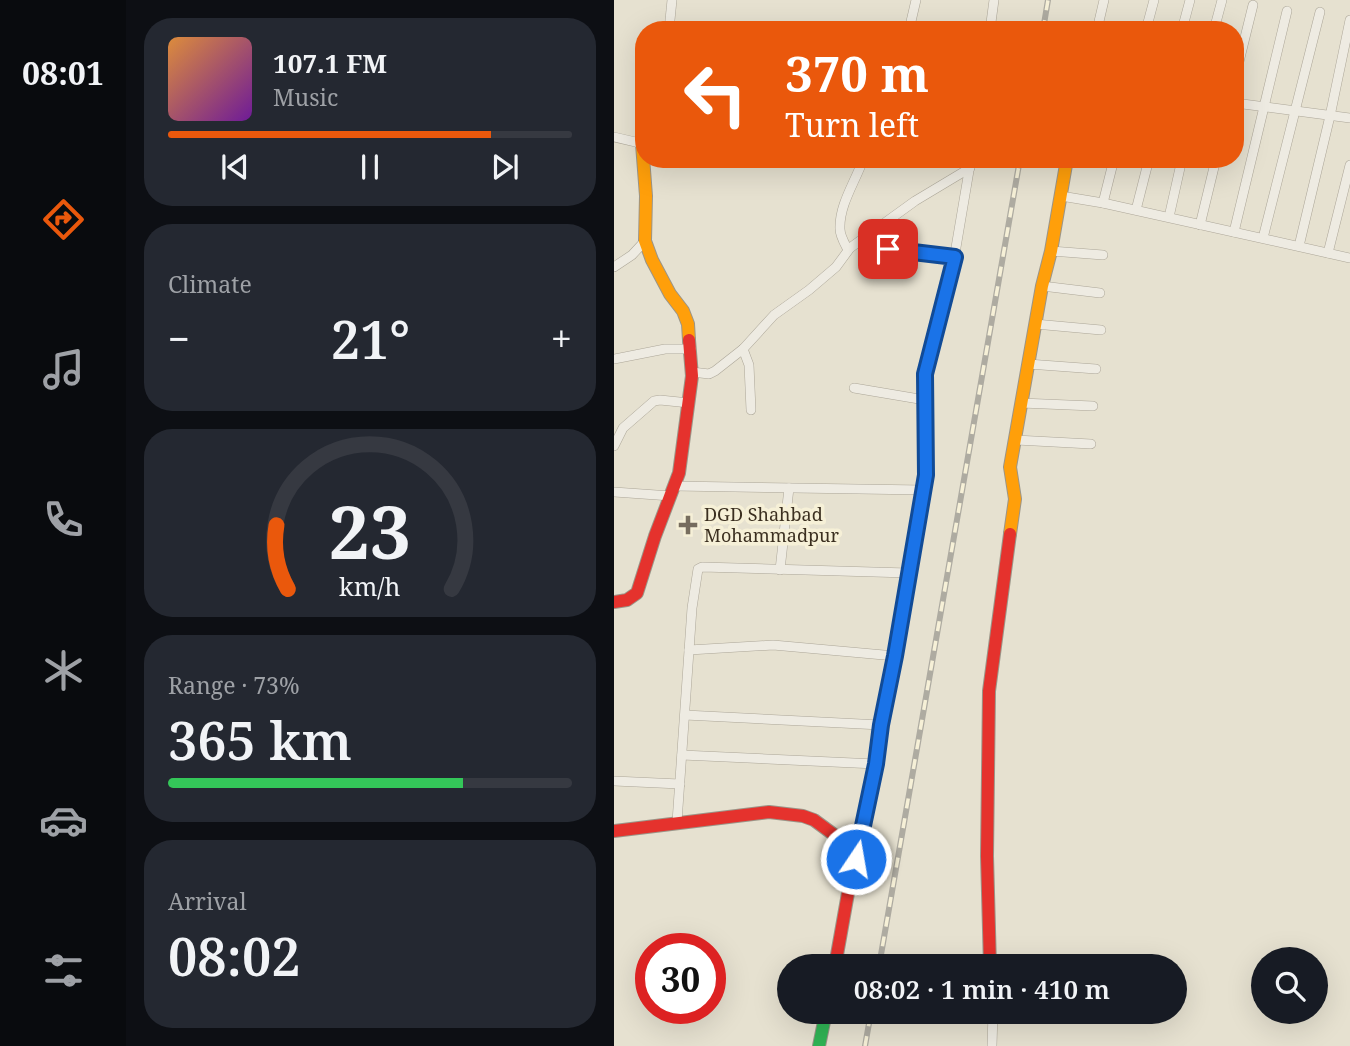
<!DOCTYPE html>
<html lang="en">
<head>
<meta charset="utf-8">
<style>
  :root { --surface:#171b24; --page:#242831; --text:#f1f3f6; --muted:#9ea1a6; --line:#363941; --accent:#ea580c }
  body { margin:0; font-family:"Noto Serif",serif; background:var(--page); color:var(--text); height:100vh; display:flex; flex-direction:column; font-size:26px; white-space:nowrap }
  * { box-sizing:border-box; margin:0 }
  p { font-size:23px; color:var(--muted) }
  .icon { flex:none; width:38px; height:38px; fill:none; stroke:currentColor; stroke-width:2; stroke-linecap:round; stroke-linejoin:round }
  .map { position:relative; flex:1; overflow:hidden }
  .sheet { display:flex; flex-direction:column; gap:18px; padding:18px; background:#0d0f14; width:488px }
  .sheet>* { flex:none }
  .top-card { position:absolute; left:21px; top:21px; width:609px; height:147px; border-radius:28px; box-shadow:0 7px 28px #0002; background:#ea580c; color:#fff; overflow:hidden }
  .fabs { position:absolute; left:637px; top:947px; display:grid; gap:14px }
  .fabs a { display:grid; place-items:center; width:77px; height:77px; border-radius:50%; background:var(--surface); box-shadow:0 7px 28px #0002; font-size:35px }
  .speed { position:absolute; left:21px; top:933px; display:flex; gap:14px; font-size:35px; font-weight:700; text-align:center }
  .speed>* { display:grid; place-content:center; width:91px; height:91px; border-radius:50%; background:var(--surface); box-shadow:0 7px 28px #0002; line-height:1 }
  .speed .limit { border:10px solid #d22; background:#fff; color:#111 }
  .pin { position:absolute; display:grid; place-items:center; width:60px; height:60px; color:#fff; margin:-30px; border-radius:14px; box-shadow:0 4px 10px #0006 }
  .me { position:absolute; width:77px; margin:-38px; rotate:12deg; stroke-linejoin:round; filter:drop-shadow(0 0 5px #0008) }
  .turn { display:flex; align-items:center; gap:24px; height:147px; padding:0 35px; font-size:32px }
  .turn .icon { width:91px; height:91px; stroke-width:2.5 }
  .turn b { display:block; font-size:49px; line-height:60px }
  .big { font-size:52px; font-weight:600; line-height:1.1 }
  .sheet .card { flex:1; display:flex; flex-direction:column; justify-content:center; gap:10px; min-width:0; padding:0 24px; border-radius:28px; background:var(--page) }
  .sheet .dial { align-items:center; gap:0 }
  .dial svg { height:182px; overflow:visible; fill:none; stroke:var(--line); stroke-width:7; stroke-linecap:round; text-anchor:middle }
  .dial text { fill:var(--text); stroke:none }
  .song { display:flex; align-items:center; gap:21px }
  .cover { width:84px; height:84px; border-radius:10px; background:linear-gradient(135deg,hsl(30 70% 55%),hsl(280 70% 35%)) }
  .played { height:7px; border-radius:4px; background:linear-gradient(90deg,var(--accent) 80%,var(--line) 80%) }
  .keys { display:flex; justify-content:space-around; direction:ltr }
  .heat { display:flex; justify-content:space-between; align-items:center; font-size:38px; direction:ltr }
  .charge { height:10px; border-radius:5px; background:linear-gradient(90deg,#34c759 73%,var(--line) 0) }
  .trip { position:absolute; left:163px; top:954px; width:410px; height:70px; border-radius:35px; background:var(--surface); box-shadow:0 7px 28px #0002; font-weight:600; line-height:70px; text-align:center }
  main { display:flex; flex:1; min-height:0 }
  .dock { display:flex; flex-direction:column; width:126px; justify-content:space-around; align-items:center; background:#090b0e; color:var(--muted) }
  .dock .icon { width:49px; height:49px }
  .dock .on { color:var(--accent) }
  .dock b { font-size:32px; color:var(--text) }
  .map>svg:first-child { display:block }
</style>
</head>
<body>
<main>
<nav class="dock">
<b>08:01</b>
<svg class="icon on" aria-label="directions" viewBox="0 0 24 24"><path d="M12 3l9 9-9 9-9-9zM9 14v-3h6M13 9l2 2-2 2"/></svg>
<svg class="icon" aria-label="music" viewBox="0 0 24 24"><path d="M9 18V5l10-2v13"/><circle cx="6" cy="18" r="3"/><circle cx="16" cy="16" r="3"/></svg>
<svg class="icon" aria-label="phone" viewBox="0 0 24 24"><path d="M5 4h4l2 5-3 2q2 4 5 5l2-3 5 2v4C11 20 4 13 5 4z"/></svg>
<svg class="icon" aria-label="climate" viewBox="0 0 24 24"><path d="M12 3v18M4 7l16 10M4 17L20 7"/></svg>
<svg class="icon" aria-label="car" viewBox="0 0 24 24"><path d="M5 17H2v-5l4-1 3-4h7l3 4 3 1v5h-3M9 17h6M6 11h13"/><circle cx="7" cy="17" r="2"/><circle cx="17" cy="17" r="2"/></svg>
<svg class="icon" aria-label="filters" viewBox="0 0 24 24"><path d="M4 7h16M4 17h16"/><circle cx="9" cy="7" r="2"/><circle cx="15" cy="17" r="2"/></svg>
</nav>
<section class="sheet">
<div class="card">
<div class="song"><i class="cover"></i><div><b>107.1 FM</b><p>Music</p></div></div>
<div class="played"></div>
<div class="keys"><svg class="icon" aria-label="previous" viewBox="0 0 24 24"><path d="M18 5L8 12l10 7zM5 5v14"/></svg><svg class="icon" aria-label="pause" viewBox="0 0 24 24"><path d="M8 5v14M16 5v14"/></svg><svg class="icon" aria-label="next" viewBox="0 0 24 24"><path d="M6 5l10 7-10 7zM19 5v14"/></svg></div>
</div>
<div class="card"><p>Climate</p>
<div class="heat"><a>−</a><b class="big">21°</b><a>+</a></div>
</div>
<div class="card dial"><svg viewBox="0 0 100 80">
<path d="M14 69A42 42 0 1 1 86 69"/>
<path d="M14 69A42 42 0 0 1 9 41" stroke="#ea580c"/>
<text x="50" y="56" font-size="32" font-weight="700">23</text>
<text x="50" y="72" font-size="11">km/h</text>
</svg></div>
<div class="card"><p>Range · 73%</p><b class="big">365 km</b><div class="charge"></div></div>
<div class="card"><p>Arrival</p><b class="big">08:02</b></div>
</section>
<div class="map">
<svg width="736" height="1046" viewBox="0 0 736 1046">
  <rect width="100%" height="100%" fill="#e6e1d0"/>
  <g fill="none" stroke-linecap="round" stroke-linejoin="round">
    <defs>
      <g id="street">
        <polyline points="55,30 58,0"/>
        <polyline points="295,30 302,0"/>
        <polyline points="376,30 380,0"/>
        <polyline points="483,30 490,0"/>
        <polyline points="532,30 540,0"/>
        <polyline points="568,30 576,0"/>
        <polyline points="600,30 608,0"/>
        <polyline points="621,78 639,5"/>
        <polyline points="621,103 736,118"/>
        <polyline points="0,137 30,144"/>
        <polyline points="447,196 489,203 736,258"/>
        <polyline points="489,203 500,159"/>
        <polyline points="522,210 535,159"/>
        <polyline points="555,217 568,159"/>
        <polyline points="586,225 602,159"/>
        <polyline points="620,232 673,11"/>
        <polyline points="251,238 274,249 341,257"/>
        <polyline points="649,238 706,12"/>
        <polyline points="685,246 716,116 736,20"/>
        <path d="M234 250C231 244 226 236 226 229 225 207 239 185 247 165L248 159"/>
        <polyline points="437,251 489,255"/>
        <polyline points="714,253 736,165"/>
        <polyline points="0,267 18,255 31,241"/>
        <polyline points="428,286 486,293"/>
        <polyline points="421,324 487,330"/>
        <polyline points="129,349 135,365 137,410"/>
        <polyline points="0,359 51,349 77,349"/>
        <polyline points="414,364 482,369"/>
        <polyline points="78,372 95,374 101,371 129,349 160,315 195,290 222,267 236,248 301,201 356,168"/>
        <polyline points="240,388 311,400"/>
        <polyline points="407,403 479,406"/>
        <polyline points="401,440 477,444"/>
        <polyline points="0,446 9,428 40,401 46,400 75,403"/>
        <polyline points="61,486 309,490"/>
        <polyline points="0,492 57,496"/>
        <polyline points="166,570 175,488"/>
        <polyline points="75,650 159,645 281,656"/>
        <polyline points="71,715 267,725"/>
        <polyline points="68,755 262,764"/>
        <polyline points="0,781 66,784"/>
        <polyline points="63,822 78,608 84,569 88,567 294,573"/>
        <polyline points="237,881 262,764 267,725 281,656 312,476 311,374 338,271 357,159"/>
        <polyline points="378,1046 379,1012"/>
      </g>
      <polyline id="fast" points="205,1046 212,1012"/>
      <g id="slow">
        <polyline points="28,144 32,196 31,241 38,260 56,294 69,311 74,324 75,340"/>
        <polyline points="396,534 401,499 396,467 428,286 437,251 453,159"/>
      </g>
      <g id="jam">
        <polyline points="0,602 13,600 23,593 41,536 65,473 78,376 75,340"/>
        <polyline points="0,831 155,812 189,816 200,820 219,834 225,844 229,853 236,882 221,966"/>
        <polyline points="376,966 373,856 375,691 396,534"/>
      </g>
    </defs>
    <use href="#street" stroke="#aca698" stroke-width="10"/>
    <use href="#fast" stroke="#9b9588" stroke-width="14"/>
    <use href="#slow" stroke="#9b9588" stroke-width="14"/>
    <use href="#jam" stroke="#9b9588" stroke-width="14"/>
    <use href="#street" stroke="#eeebe2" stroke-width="9"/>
    <use href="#fast" stroke="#30b455" stroke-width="12"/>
    <use href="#slow" stroke="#ff9f0a" stroke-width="12"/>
    <use href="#jam" stroke="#e5322d" stroke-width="12"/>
    <defs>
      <g id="rail">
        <polyline points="429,30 434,0"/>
        <polyline points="265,966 406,159"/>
        <polyline points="251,1046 257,1012"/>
      </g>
    </defs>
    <use href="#rail" stroke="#aeaba1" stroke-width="6"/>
    <use href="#rail" stroke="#f6f0d7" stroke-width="3.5" stroke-dasharray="10" stroke-linecap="butt"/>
  </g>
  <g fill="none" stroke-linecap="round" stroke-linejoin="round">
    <defs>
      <polyline id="route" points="242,859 262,764 267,725 281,656 312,475 311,374 341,257 274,249"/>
    </defs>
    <use href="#route" stroke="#114b97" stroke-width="18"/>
    <use href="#route" stroke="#1a73e8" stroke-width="12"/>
  </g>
  <path fill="#776d5e" stroke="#f6f0d7" stroke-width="2.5" d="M70.5 514.5h7v7h7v7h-7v7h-7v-7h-7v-7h7z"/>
  <g text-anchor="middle" stroke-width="7" stroke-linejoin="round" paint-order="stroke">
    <g font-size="18" fill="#3b2f20" stroke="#f6f0d7" text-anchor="start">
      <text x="90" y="521">DGD Shahbad<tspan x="90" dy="21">Mohammadpur</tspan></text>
    </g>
  </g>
</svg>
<div class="fabs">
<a><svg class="icon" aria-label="search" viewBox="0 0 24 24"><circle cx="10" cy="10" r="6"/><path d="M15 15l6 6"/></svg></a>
</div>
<div class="speed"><div class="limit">30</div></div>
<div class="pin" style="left:274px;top:249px;background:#d93025"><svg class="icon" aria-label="arrive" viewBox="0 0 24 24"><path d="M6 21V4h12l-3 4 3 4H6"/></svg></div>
<svg class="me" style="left:242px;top:859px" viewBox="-20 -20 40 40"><circle r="17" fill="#1a73e8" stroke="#fff" stroke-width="3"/><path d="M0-11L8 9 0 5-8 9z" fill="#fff"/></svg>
<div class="trip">08:02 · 1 min · 410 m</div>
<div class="top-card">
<div class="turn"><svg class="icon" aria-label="left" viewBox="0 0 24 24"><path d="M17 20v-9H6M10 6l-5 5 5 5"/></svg><div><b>370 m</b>Turn left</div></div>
</div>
</div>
</main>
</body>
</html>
